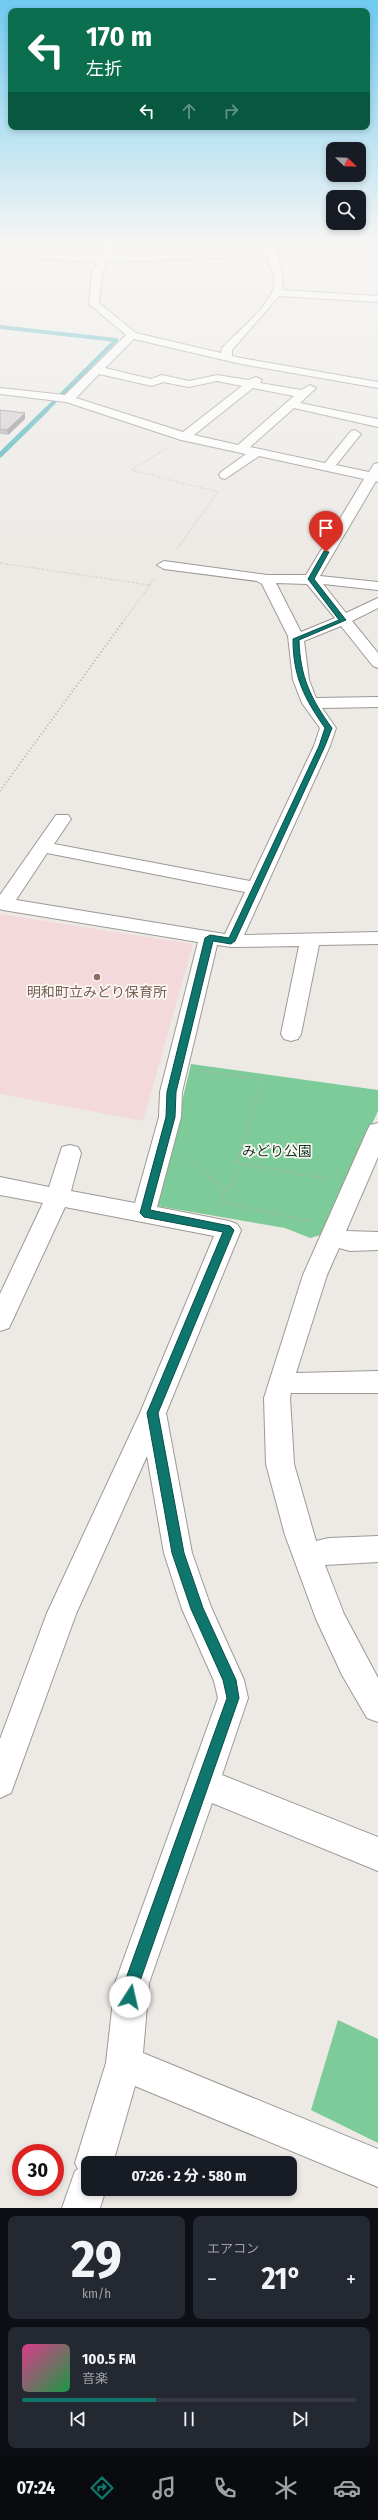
<!DOCTYPE html>
<html lang="ja">
<head>
<meta charset="utf-8">
<style>
  :root { --surface:#171b24; --page:#242831; --text:#f1f3f6; --muted:#9ea1a6; --line:#363941; --accent:#0f766e }
  body { margin:0; font-family:"Fira Sans Condensed","Noto Sans JP",sans-serif; background:var(--page); color:var(--text); height:100vh; display:flex; flex-direction:column; font-size:15px; white-space:nowrap }
  * { box-sizing:border-box; margin:0 }
  p { font-size:13px; color:var(--muted) }
  .icon { flex:none; width:22px; height:22px; fill:none; stroke:currentColor; stroke-width:2; stroke-linecap:round; stroke-linejoin:round }
  .map { position:relative; height:2208px; overflow:hidden }
  .drawer { display:flex; flex-direction:column; gap:8px; padding:8px; background:#0d0f14; flex:1 }
  .drawer>* { flex:none }
  .guide { position:absolute; left:8px; top:8px; width:362px; height:122px; border-radius:8px; box-shadow:0 2px 6px #0003; background:#0b6e4f; color:#fff; overflow:hidden }
  .needle { width:26px; rotate:113deg }
  .fabs { position:absolute; left:326px; top:142px; display:grid; gap:8px }
  .fabs a { display:grid; place-items:center; width:40px; height:40px; border-radius:8px; background:var(--surface); box-shadow:0 2px 6px #0003; font-size:20px }
  .speed { position:absolute; left:12px; top:2144px; display:flex; gap:8px; font-size:20px; font-weight:700; text-align:center }
  .speed>* { display:grid; place-content:center; width:52px; height:52px; border-radius:50%; background:var(--surface); box-shadow:0 2px 6px #0003; line-height:1 }
  .speed .limit { border:6px solid #d22; background:#fff; color:#111 }
  .pin { position:absolute; display:grid; place-items:center; width:34px; height:34px; color:#fff; margin:-41px -17px; border-radius:50% 50% 50% 0; rotate:-45deg; box-shadow:0 0 4px #0007 }
  .pin .icon { rotate:45deg }
  .me { position:absolute; width:44px; margin:-22px; rotate:10deg; stroke-linejoin:round; filter:drop-shadow(0 0 3px #0008) }
  .turn { display:flex; align-items:center; gap:14px; height:84px; padding:0 12px; font-size:18px }
  .turn .icon { width:52px; height:52px; stroke-width:2.5 }
  .turn b { display:block; font-size:28px; line-height:34px }
  .lanes { display:flex; align-items:center; height:38px; padding:0 12px; background:#0003; justify-content:center; gap:20px; direction:ltr }
  .lanes .off { opacity:.35 }
  .big { font-size:30px; font-weight:700; line-height:1.1 }
  .drawer .tile { flex:1; display:flex; flex-direction:column; justify-content:center; gap:6px; min-width:0; padding:0 14px; border-radius:8px; background:var(--page) }
  .drawer .dial { align-items:center; gap:0 }
  .dial b { font-size:52px; line-height:1 }
  .song { display:flex; align-items:center; gap:12px }
  .cover { width:48px; height:48px; border-radius:6px; background:linear-gradient(135deg,hsl(330 70% 55%),hsl(140 70% 35%)) }
  .played { height:4px; border-radius:2px; background:linear-gradient(90deg,var(--accent) 40%,var(--line) 40%) }
  .keys { display:flex; justify-content:space-around; direction:ltr }
  .heat { display:flex; justify-content:space-between; align-items:center; font-size:22px; direction:ltr }
  .drawer .tiles { flex:1; display:grid; gap:8px; grid-template-columns:1fr 1fr }
  .tile:last-child { grid-column:span 2 }
  .trip { position:absolute; left:81px; top:2156px; width:216px; height:40px; border-radius:8px; background:var(--surface); box-shadow:0 2px 6px #0003; font-weight:700; line-height:40px; text-align:center }
  .tabs { display:flex; height:64px; justify-content:space-around; align-items:center; background:#090b0e; color:var(--muted) }
  .tabs .icon { width:28px; height:28px }
  .tabs .current { color:var(--accent) }
  .tabs b { font-size:18px; color:var(--text) }
  .map>svg:first-child { display:block }
</style>
</head>
<body>
<div class="map">
<svg width="378" height="2208" viewBox="0 0 378 2208">
  <rect width="100%" height="100%" fill="#edeae6"/>
  <polygon fill="#f4d9dc" points="0,914 193,944 143,1121 0,1094"/>
  <g fill="#7dcb99">
    <polygon points="191,1064 378,1090 378,1111 321,1235 310,1238 285,1228 157,1206"/>
    <polygon points="338,2020 378,2039 378,2143 311,2110"/>
  </g>
  <g fill="none" stroke-linecap="round" stroke-linejoin="round">
    <g stroke="#4fb2be" stroke-width="4">
      <polyline points="0,327 116,340"/>
      <polyline points="45,411 116,340"/>
    </g>
    <polyline stroke="#4fb2be" stroke-width="5" points="0,455 46,410"/>
    <defs>
      <g id="minor">
        <path d="M99 243H110L115 248 110 256 266 250V243H276L283 280 282 290 378 296V302L279 296 232 350V356L241 358 378 382V388L241 364 134 339 105 368 151 379 162 375 189 381 217 375 248 380 256 377 262 380 260 383 301 390 310 385 316 388 300 403 378 419V427L294 408 250 447 325 463 351 431 355 430 361 434 336 465 369 472 374 464 378 463V482L376 481 320 576 378 582V590L323 584 346 613 378 598V608L352 621 378 653V668L373 666 341 626 304 641 309 680 316 698 378 697V707L322 708 336 728 330 746 244 935 378 932V944L319 945 301 1034 298 1039 291 1041 284 1039 281 1034 299 946 231 947 217 945 182 1092 181 1117 157 1207 229 1221 237 1224 241 1230 166 1413 192 1553 211 1607 244 1680 248 1698 222 1775 378 1837V1871L212 1803 149 1983 143 2053 378 2149V2187L135 2086 113 2163H88V2189H106L100 2208H62L75 2171 78 2169 75 2163 106 2063 115 1983 218 1698 214 1681 182 1609 164 1553 147 1456 76 1614 11 1793 0 1798V1739L47 1613 140 1413 214 1236 65 1207 9 1328 0 1331V1294L43 1203 0 1195V1177L49 1187 62 1147 70 1145 78 1147 81 1153 71 1191 135 1203 159 1117 160 1092 198 942 3 910 0 909V895L56 815H68L71 819 54 844 250 881 314 746 320 728 302 703 293 680 288 636 262 584 257 581 164 569 157 565 164 561 267 575H306L364 479 259 456 225 479 221 478 219 475 221 472 246 454 181 440 66 402 0 394V388L65 395 126 335 89 304 92 272 98 262 0 256V250L101 256 105 249ZM267 256C269 265 276 276 274 286 270 306 236 333 222 348L221 353 136 333 99 303 102 272 107 262ZM99 374 152 386 163 382 189 387 217 381 242 386 183 432 76 398ZM253 388 294 396 238 445 194 435ZM276 583 307 584 335 618 301 632ZM47 853 245 892 225 934 16 900Z"/>
        <polygon points="378,1123 378,1157 346,1231 378,1232 378,1250 350,1251 339,1248 327,1275 296,1373 378,1371 378,1393 291,1393 290,1398 294,1464 316,1541 329,1538 378,1536 378,1562 325,1565 344,1614 378,1678 378,1722 367,1718 342,1675 316,1619 285,1535 266,1464 264,1398 303,1275 367,1131 370,1125"/>
      </g>
    </defs>
    <use href="#minor" stroke="#9d9996" stroke-width="2"/>
    <polyline stroke="#b4b2ae" stroke-width="1" stroke-dasharray="0.5 1.5" stroke-linecap="butt" points="291,251 378,248"/>
    <g stroke="#b4b2ae" stroke-width="1.5" stroke-dasharray="0.5 2" stroke-linecap="butt">
      <polyline points="166,449 131,470 218,492 176,550"/>
      <polyline points="0,563 150,585"/>
      <polyline points="122,623 155,578"/>
    </g>
    <polyline stroke="#b4b2ae" stroke-width="2" stroke-dasharray="1 2.5" stroke-linecap="butt" points="0,791 123,622"/>
    <g stroke="#b4b2ae" stroke-width="2.5" stroke-dasharray="1 3" stroke-linecap="butt">
      <polyline points="201,1071 263,1079 236,1163 234,1184 225,1190 220,1207"/>
      <polyline points="184,1155 225,1190"/>
      <polyline points="236,1163 330,1179"/>
      <polyline points="222,1202 307,1221 312,1220"/>
    </g>
    <use href="#minor" fill="#fff" fill-rule="evenodd"/>
  </g>
  <polygon fill="#b5b1b4" points="0,410 25,419 8,435 0,434"/>
  <polygon fill="#939092" points="25,413 25,419 8,435 7,430"/>
  <polygon fill="#d2ced1" stroke="#939092" points="0,410 25,413 7,430 0,429"/>
  <linearGradient id="sky" x2="0" y2="1"><stop stop-color="#70caf0"/><stop offset="0.44" stop-color="#f7f6f4"/><stop offset="1" stop-color="#f7f6f4" stop-opacity="0"/></linearGradient>
  <rect width="378" height="552" fill="url(#sky)"/>
  <path fill="#0f766e" stroke="#0a4d48" d="M324 551 329 552 314 579 346 620 299 640C300 677 311 699 332 728L325 746 235 941 231 944 213 941 176 1092 175 1117 150 1210 230 1226 234 1230 158 1413 184 1553 203 1608 236 1680 239 1698 139 1984 136 2002 130 2004 125 2002 123 1997 124 1984 227 1698 223 1680 191 1609 172 1553 147 1413 223 1232 144 1217 140 1213 166 1117 167 1092 205 938 210 935 229 938 319 746 325 728C304 698 293 676 293 639L339 620 308 579Z"/>
  <circle fill="#8d6e63" stroke="#fbf7f3" stroke-width="1.5" cx="97" cy="977" r="4"/>
  <g text-anchor="middle" stroke-width="3.5" stroke-linejoin="round" paint-order="stroke">
    <g font-size="14" fill="#785e54" stroke="#fbf7f3">
      <text x="97" y="997">明和町立みどり保育所</text>
    </g>
    <g font-size="14" fill="#0f3720" stroke="#fbf7f3">
      <text x="277" y="1156">みどり公園</text>
    </g>
  </g>
</svg>
<div class="fabs">
<a><svg class="needle" viewBox="-14 -14 28 28"><path d="M0-13l5 13h-10z" fill="#e53935"/><path d="M0 13l5-13h-10z" fill="#9ea1a6"/></svg></a>
<a><svg class="icon" aria-label="search" viewBox="0 0 24 24"><circle cx="10" cy="10" r="6"/><path d="M15 15l6 6"/></svg></a>
</div>
<div class="speed"><div class="limit">30</div></div>
<div class="pin" style="left:326px;top:552px;background:#d93025"><svg class="icon" aria-label="arrive" viewBox="0 0 24 24"><path d="M6 21V4h12l-3 4 3 4H6"/></svg></div>
<svg class="me" style="left:130px;top:1997px" viewBox="-20 -20 40 40"><circle r="19" fill="#fff"/><path d="M0-13L10 11 0 6-10 11z" fill="#0f766e"/></svg>
<div class="trip">07:26 · 2 分 · 580 m</div>
<div class="guide">
<div class="turn"><svg class="icon" aria-label="left" viewBox="0 0 24 24"><path d="M17 20v-9H6M10 6l-5 5 5 5"/></svg><div><b>170 m</b>左折</div></div>
<div class="lanes"><svg class="icon" aria-label="left" viewBox="0 0 24 24"><path d="M17 20v-9H6M10 6l-5 5 5 5"/></svg><svg class="icon off" aria-label="ahead" viewBox="0 0 24 24"><path d="M12 20V5M6 11l6-6 6 6"/></svg><svg class="icon off" aria-label="right" viewBox="0 0 24 24"><path d="M7 20v-9h11M14 6l5 5-5 5"/></svg></div>
</div>
</div>
<section class="drawer">
<div class="tiles">
<div class="tile dial"><b>29</b><p>km/h</p></div>
<div class="tile"><p>エアコン</p>
<div class="heat"><a>−</a><b class="big">21°</b><a>+</a></div>
</div>
<div class="tile">
<div class="song"><i class="cover"></i><div><b>100.5 FM</b><p>音楽</p></div></div>
<div class="played"></div>
<div class="keys"><svg class="icon" aria-label="previous" viewBox="0 0 24 24"><path d="M18 5L8 12l10 7zM5 5v14"/></svg><svg class="icon" aria-label="pause" viewBox="0 0 24 24"><path d="M8 5v14M16 5v14"/></svg><svg class="icon" aria-label="next" viewBox="0 0 24 24"><path d="M6 5l10 7-10 7zM19 5v14"/></svg></div>
</div>
</div>
</section>
<nav class="tabs">
<b>07:24</b>
<svg class="icon current" aria-label="directions" viewBox="0 0 24 24"><path d="M12 3l9 9-9 9-9-9zM9 14v-3h6M13 9l2 2-2 2"/></svg>
<svg class="icon" aria-label="music" viewBox="0 0 24 24"><path d="M9 18V5l10-2v13"/><circle cx="6" cy="18" r="3"/><circle cx="16" cy="16" r="3"/></svg>
<svg class="icon" aria-label="phone" viewBox="0 0 24 24"><path d="M5 4h4l2 5-3 2q2 4 5 5l2-3 5 2v4C11 20 4 13 5 4z"/></svg>
<svg class="icon" aria-label="climate" viewBox="0 0 24 24"><path d="M12 3v18M4 7l16 10M4 17L20 7"/></svg>
<svg class="icon" aria-label="car" viewBox="0 0 24 24"><path d="M5 17H2v-5l4-1 3-4h7l3 4 3 1v5h-3M9 17h6M6 11h13"/><circle cx="7" cy="17" r="2"/><circle cx="17" cy="17" r="2"/></svg>
</nav>
</body>
</html>
